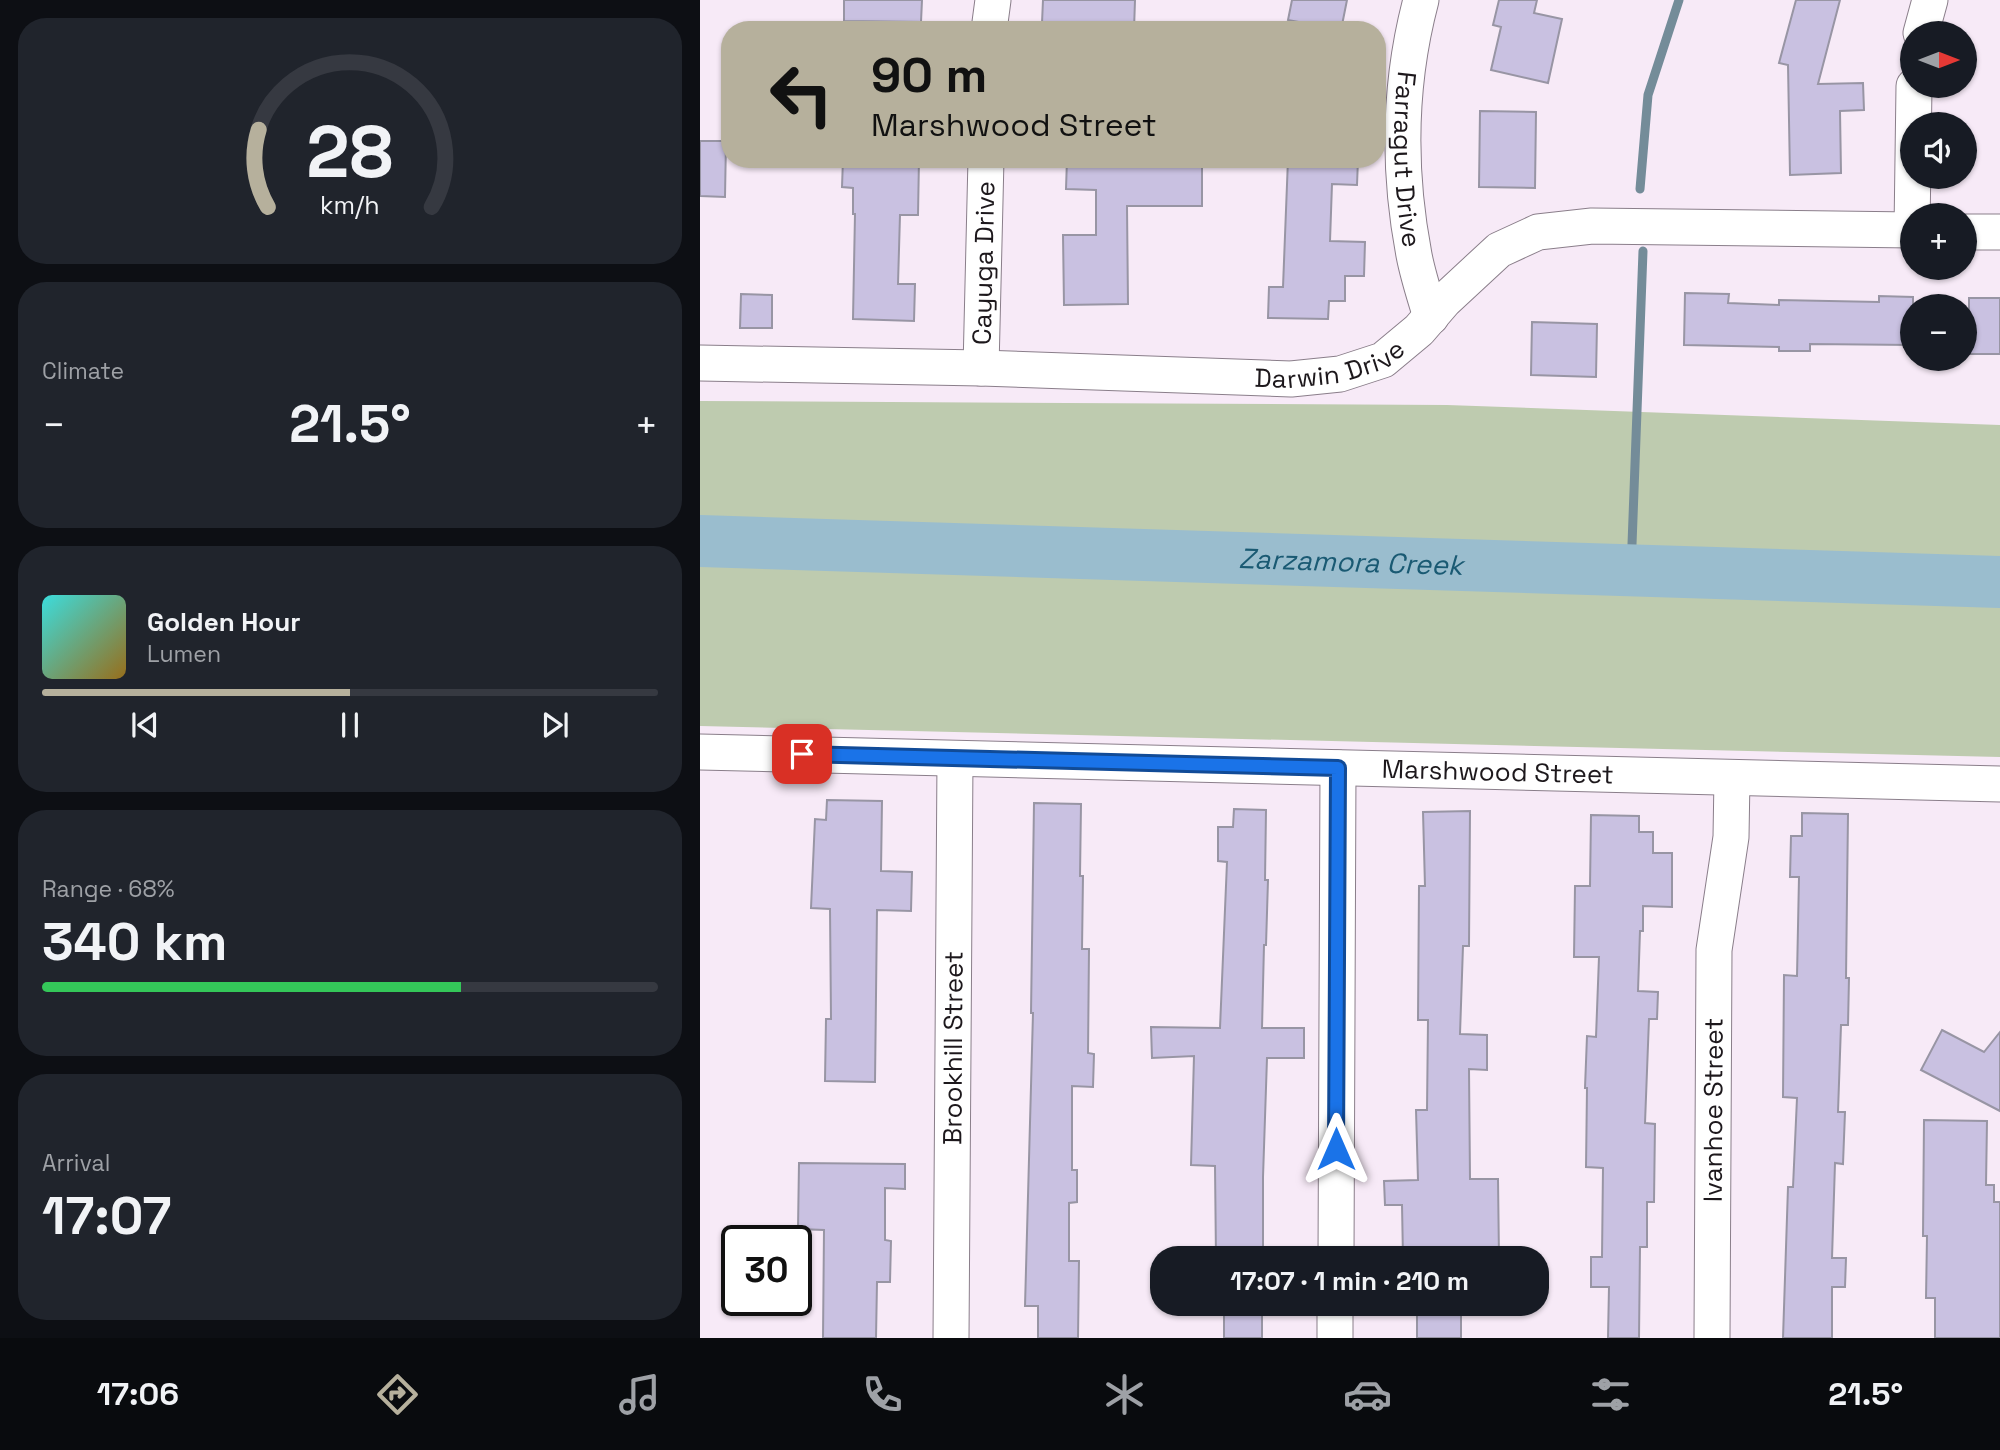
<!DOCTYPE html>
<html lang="en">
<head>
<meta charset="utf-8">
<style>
  :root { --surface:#171b24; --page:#20242c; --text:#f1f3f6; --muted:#9ea1a6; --line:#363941; --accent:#b6b09c }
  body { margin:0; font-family:"Space Grotesk",sans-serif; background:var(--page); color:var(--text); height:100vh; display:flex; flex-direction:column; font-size:26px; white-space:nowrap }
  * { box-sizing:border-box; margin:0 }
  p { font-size:23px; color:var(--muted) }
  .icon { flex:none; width:38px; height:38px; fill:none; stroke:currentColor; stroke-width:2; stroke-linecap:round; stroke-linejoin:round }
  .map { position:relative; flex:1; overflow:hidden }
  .sheet { display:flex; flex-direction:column; gap:18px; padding:18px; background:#0d0f14; width:700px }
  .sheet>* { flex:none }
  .top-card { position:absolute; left:21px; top:21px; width:665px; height:147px; border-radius:28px; box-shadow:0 2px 5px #0004; background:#b6b09c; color:#111; overflow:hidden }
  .needle { width:46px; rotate:90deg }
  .tools { position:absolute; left:1200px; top:21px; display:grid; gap:14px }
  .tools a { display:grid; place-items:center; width:77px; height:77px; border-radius:50%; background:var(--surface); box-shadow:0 2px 5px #0004; font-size:35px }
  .speed { position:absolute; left:21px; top:1225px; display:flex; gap:14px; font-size:35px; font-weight:700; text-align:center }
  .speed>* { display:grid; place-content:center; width:91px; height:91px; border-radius:50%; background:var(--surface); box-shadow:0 2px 5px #0004; line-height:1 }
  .speed .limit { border:4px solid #111; border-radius:10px; background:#fff; color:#111 }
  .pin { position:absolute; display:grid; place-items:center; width:60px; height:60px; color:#fff; margin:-30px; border-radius:14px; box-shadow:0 4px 10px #0006 }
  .me { position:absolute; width:77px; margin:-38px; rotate:0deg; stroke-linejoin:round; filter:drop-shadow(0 0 5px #0008) }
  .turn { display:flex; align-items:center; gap:24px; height:147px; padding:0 35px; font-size:32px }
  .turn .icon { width:91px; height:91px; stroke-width:2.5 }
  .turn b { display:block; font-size:49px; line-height:60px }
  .big { font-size:52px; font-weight:700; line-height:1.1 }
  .sheet .card { flex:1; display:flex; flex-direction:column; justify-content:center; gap:10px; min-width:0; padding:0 24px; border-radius:28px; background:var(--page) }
  .sheet .dial { align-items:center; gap:0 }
  .dial svg { height:182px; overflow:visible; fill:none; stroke:var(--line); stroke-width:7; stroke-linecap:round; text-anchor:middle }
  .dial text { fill:var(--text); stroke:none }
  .song { display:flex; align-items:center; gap:21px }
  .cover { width:84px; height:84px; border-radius:10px; background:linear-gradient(135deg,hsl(180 70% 55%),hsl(40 70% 35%)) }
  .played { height:7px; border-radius:4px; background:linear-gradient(90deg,var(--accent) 50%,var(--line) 50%) }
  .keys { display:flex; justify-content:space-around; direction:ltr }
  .heat { display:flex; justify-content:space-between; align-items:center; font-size:38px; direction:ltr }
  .charge { height:10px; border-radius:5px; background:linear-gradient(90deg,#34c759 68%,var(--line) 0) }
  .trip { position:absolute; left:450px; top:1246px; width:399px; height:70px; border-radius:28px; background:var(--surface); box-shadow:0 2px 5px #0004; font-weight:700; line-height:70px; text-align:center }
  .tab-bar { display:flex; height:112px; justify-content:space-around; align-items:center; background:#090b0e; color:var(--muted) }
  .tab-bar .icon { width:49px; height:49px }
  .tab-bar .on { color:var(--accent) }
  .tab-bar b { font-size:32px; color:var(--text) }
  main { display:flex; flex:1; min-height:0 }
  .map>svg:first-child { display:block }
</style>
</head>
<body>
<main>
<section class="sheet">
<div class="card dial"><svg viewBox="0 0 100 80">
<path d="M14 69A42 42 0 1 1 86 69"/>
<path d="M14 69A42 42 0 0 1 10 35" stroke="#b6b09c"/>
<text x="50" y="56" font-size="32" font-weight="700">28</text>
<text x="50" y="72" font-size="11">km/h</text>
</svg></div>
<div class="card"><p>Climate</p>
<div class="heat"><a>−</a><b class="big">21.5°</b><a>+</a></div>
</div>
<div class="card">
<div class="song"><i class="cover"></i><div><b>Golden Hour</b><p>Lumen</p></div></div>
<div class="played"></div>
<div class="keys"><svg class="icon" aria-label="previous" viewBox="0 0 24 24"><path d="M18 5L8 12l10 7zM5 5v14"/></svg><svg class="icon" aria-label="pause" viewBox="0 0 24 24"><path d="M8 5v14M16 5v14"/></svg><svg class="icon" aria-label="next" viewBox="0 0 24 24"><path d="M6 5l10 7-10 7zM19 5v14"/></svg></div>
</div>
<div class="card"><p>Range · 68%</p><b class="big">340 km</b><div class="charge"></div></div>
<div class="card"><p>Arrival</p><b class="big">17:07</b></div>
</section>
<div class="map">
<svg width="1300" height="1338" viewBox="0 0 1300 1338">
  <rect width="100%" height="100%" fill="#f7eaf7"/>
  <polygon fill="#becbaf" points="0,401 747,405 1300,425 1300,757 0,726"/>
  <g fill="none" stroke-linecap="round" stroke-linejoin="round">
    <g stroke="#748c99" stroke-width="9">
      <polyline points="940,189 948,95 979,0"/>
      <polyline points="931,571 943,251"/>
    </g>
    <path stroke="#9abdce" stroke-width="52" id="s1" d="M0 541 1300 582"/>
  </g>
  <g fill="#c9c1e1" stroke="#9895a4" stroke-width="2">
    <polygon points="144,0 222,0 221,22 144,21"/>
    <polygon points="343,0 435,0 434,30 373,30 373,23 342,23"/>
    <polygon points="592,0 647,0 641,30 588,20"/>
    <polygon points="799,0 837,0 834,13 862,19 848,83 791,70 801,27 793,25"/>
    <polygon points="1096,0 1140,0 1118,84 1163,83 1164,110 1140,111 1141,173 1090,175 1088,65 1079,63"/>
    <polygon points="780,111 836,112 835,188 779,187"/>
    <polygon points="0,141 26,141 25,197 0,196"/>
    <polygon points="143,159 219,159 218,215 200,215 198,284 215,284 214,321 153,319 155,214 153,214 153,188 142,187"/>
    <polygon points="367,159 502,159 502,206 427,206 428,304 364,305 363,235 396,235 396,190 366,189"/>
    <polygon points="588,159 658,159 657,185 632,184 630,241 665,242 664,276 645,276 645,301 629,301 628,319 568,318 569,287 583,287"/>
    <polygon points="985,293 1029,294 1028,303 1079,305 1079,300 1179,302 1179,296 1213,297 1213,345 1110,344 1110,351 1079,351 1079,347 984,345"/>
    <polygon points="41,294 72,295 72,328 40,328"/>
    <rect x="1269" y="298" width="31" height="56"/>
    <polygon points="832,322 897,324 896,377 831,375"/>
    <polygon points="127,800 182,801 181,871 212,872 211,911 177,910 175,1082 125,1081 126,1019 131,1019 130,909 111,908 115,819 126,820"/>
    <polygon points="334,803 381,804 380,876 383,876 382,949 389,949 388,1053 394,1054 393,1087 372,1086 372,1170 377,1170 377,1202 369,1203 369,1261 379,1261 378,1338 338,1338 338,1306 325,1306 333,1013 331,1013"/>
    <polygon points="534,809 566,810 565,880 568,880 566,945 564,945 562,1028 604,1028 604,1058 567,1058 563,1177 563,1258 516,1258 515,1166 491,1165 494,1056 452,1058 451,1027 520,1028 527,862 518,861 518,827 533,827"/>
    <polygon points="770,811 769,946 763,946 760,1034 787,1035 787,1070 769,1069 770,1179 798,1179 799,1258 703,1258 702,1205 685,1205 684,1181 718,1180 716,1110 727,1110 728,1020 718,1020 719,886 725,886 723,812"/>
    <polygon points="1102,813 1148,814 1146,978 1149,978 1148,1025 1141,1025 1138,1112 1145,1112 1143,1164 1135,1163 1132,1258 1146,1258 1145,1287 1132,1287 1132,1338 1083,1338 1088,1187 1093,1187 1097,1098 1083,1097 1084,975 1097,976 1099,877 1090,877 1091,836 1102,836"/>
    <polygon points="891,815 939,816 939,832 953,832 953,853 972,853 972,907 943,906 943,931 940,931 938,991 958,992 957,1019 949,1019 945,1123 955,1124 954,1202 947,1202 947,1247 940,1247 939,1338 908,1338 909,1287 891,1287 891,1257 902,1257 903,1168 886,1167 887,1088 885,1088 887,1036 896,1037 899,957 874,957 875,886 890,886"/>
    <polygon points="1242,1030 1284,1052 1300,1032 1300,1111 1221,1070"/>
    <polygon points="1224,1120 1287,1121 1286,1185 1294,1185 1294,1202 1300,1202 1300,1338 1235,1338 1235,1298 1226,1298 1227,1236 1223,1236"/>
    <polygon points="99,1163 205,1164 205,1189 185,1188 185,1240 191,1241 190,1282 177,1282 176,1338 123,1338 124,1230 98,1229"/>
    <rect x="524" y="1304" width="38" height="34"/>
    <rect x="717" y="1304" width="44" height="34"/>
  </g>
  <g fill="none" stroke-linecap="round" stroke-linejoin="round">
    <defs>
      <g id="minor">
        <path id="s2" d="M721 0C699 83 698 171 714 255 718 276 725 297 731 317"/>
        <polyline points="289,30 293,0"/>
        <polyline points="1221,33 1230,0"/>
        <polyline points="1212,230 1214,86"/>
        <polyline points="1265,232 1300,232"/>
        <path id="s3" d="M0 363 281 368 591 379 640 374 683 360 719 330 744 301 799 250 838 232 892 226 1213 230"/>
        <path id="s4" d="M281 368 286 159"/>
        <path id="s5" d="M0 752 1300 784"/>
        <polyline points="636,1258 638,768"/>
        <path id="s6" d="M251 1338 255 759"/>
        <polyline points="635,1338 635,1304"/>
        <path id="s7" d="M1012 1338 1014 950 1031 837 1032 778"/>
      </g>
    </defs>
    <use href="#minor" stroke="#8a7e8a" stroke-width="37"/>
    <use href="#minor" stroke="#fff" stroke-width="35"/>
  </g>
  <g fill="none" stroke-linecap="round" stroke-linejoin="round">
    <defs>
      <polyline id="route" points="102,754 638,768 636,1149"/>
    </defs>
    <use href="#route" stroke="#114b97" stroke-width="18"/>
    <use href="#route" stroke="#1a73e8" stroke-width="12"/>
  </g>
  <g text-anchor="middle" stroke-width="7" stroke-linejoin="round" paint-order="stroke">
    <g font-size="26" fill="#1d181c" stroke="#fff">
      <text dy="9" stroke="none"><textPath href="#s2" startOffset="161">Farragut Drive</textPath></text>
      <text dy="9" stroke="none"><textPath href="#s4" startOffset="105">Cayuga Drive</textPath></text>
      <text dy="9" stroke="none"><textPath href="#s3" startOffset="632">Darwin Drive</textPath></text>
      <text dy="9" stroke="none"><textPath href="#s5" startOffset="798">Marshwood Street</textPath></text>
      <text dy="9" stroke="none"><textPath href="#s6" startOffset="290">Brookhill Street</textPath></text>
      <text dy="9" stroke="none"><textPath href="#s7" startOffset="228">Ivanhoe Street</textPath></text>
    </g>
    <g font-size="28" font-style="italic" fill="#1a5a73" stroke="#fff">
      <text dy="10" stroke="none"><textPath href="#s1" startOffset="651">Zarzamora Creek</textPath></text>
    </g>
  </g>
</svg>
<div class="tools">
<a><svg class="needle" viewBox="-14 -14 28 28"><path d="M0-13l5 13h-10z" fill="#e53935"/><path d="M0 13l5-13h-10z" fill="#9ea1a6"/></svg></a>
<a><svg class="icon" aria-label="sound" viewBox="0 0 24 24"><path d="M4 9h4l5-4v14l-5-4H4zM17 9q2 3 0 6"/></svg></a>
<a>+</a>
<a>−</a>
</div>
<div class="speed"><div class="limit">30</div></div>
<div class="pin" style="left:102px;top:754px;background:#d93025"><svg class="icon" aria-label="arrive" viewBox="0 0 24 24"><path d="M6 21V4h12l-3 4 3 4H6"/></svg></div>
<svg class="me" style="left:636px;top:1149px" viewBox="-20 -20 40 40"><path d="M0-17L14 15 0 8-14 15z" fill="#1a73e8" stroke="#fff" stroke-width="4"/></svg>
<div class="trip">17:07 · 1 min · 210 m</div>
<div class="top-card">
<div class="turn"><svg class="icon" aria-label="left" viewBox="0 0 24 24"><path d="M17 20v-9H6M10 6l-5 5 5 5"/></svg><div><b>90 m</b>Marshwood Street</div></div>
</div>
</div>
</main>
<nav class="tab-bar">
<b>17:06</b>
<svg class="icon on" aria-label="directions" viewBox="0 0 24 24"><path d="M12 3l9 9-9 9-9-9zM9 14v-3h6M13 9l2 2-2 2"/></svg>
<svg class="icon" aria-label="music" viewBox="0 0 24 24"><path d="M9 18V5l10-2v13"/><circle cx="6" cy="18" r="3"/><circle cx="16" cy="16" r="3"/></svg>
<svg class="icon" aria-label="phone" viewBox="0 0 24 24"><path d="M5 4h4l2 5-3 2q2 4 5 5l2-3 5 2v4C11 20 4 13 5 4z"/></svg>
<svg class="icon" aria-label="climate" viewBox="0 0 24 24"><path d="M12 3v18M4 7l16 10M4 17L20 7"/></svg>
<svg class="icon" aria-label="car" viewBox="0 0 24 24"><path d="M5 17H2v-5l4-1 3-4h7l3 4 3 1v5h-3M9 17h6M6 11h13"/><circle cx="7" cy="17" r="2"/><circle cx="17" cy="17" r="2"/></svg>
<svg class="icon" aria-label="filters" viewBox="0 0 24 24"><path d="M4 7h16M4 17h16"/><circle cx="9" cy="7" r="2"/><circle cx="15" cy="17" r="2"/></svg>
<b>21.5°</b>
</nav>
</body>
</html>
